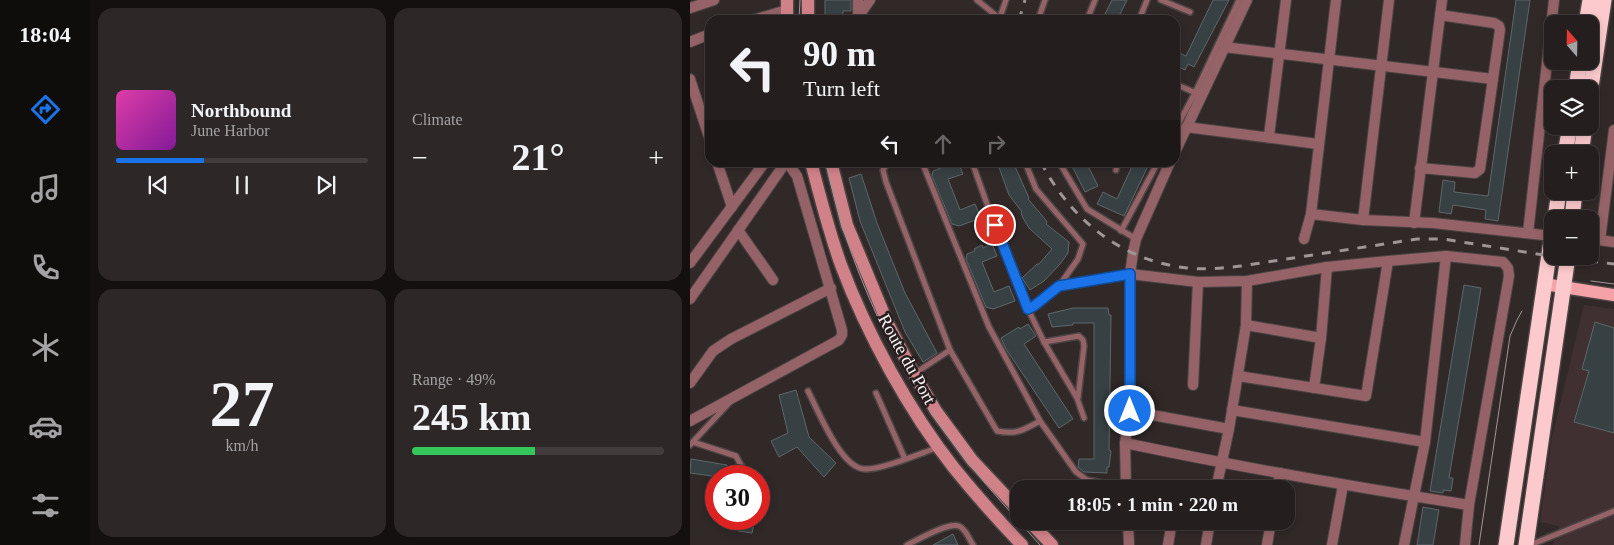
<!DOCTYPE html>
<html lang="en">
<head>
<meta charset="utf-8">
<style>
  :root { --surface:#251e1e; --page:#2d2727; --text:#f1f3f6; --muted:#a3a2a4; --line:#423c3c; --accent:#1a73e8 }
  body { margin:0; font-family:"Times New Roman",serif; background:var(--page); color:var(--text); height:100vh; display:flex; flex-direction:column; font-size:19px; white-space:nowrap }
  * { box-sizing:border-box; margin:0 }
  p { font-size:16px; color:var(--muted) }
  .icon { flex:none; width:28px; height:28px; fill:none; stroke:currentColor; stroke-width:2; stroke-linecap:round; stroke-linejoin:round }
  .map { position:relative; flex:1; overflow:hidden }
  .sheet { display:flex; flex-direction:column; gap:8px; padding:8px; background:#141010; width:600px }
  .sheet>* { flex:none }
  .hud { position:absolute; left:15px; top:15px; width:475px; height:152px; border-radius:15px; box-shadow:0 2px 8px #0003,0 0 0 1px var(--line); background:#251e1e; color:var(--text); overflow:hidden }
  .needle { width:32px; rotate:340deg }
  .buttons { position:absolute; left:854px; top:15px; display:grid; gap:10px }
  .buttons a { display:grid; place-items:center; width:55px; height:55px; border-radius:10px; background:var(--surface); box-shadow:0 2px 8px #0003,0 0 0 1px var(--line); font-size:25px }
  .speed { position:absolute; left:15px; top:465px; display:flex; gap:10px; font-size:25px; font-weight:700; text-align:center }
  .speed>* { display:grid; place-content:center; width:65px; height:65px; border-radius:50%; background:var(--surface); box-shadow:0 2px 8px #0003,0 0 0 1px var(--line); line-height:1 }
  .speed .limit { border:8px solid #d22; background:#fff; color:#111 }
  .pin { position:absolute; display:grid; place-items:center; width:42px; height:42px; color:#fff; margin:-21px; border:2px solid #fff; border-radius:50%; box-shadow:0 1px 5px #0007 }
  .me { position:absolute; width:55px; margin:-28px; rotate:0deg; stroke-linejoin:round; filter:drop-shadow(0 0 4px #0008) }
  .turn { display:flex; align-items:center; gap:18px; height:105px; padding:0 15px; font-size:22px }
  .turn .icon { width:65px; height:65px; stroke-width:2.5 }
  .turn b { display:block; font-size:35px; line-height:42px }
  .lanes { display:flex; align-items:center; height:48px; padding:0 15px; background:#0003; justify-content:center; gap:25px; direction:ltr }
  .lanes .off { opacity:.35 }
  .big { font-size:38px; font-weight:600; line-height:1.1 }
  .sheet .tile { flex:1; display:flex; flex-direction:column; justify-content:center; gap:8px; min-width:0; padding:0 18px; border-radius:15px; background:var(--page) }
  .sheet .dial { align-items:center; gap:0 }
  .dial b { font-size:65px; line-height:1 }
  .song { display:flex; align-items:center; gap:15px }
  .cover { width:60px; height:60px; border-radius:8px; background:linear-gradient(135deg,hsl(320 70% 55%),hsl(290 70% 35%)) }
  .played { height:5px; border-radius:2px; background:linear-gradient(90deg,var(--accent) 35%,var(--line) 35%) }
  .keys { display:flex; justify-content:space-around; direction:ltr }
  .heat { display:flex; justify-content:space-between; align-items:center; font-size:28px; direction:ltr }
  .charge { height:8px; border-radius:4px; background:linear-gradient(90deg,#34c759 49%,var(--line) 0) }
  .sheet .tiles { flex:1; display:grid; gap:8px; grid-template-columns:repeat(2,1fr) }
  .trip { position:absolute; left:320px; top:480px; width:285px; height:50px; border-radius:15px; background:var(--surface); box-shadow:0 2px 8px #0003,0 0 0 1px var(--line); font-weight:600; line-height:50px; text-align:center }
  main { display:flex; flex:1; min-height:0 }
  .tab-bar { display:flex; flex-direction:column; width:90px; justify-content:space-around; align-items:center; background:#0f0c0c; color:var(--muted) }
  .tab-bar .icon { width:35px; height:35px }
  .tab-bar .on { color:var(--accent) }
  .tab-bar b { font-size:22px; color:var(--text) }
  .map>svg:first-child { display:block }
</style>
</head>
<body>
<main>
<nav class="tab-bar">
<b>18:04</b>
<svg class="icon on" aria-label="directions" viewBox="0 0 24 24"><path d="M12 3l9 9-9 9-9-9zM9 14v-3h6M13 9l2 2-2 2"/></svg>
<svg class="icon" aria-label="music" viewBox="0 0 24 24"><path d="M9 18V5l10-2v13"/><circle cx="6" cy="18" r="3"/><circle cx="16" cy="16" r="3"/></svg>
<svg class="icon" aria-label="phone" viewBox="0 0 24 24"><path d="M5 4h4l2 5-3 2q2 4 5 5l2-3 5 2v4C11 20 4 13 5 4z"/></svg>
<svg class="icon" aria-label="climate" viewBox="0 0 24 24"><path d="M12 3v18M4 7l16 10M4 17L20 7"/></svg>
<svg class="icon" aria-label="car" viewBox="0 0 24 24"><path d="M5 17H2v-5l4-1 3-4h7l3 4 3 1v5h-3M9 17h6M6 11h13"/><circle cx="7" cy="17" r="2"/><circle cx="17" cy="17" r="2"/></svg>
<svg class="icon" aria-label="filters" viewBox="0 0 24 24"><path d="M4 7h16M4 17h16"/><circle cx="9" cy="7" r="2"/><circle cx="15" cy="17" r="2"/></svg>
</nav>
<section class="sheet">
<div class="tiles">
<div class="tile">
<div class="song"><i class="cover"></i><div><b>Northbound</b><p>June Harbor</p></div></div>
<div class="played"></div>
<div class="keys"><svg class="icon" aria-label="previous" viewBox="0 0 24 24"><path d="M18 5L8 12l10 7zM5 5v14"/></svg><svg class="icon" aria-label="pause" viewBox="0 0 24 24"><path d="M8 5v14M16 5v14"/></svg><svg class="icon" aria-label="next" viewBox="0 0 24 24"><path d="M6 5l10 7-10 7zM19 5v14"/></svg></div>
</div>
<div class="tile"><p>Climate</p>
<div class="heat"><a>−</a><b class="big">21°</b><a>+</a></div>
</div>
<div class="tile dial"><b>27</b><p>km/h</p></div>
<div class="tile"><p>Range · 49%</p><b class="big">245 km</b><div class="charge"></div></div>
</div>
</section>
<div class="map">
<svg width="924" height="545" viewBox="0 0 924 545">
  <rect width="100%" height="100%" fill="#312828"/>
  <polygon fill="#403031" points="894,305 924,309 924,545 863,545 864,541 872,537 868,526 850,522 862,437"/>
  <g fill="#374144" stroke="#5d676b">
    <polygon points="135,0 161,0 161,11 153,11 153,20 135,20"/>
    <polygon points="422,0 437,0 427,20 412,20"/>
    <polygon points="523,0 539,0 504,67 498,64 495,70 485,65 485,51 496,56"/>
    <polygon points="826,0 840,0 808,221 795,219 796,210 763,205 761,214 749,212 753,180 765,182 764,192 798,196"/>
    <polygon points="268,162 273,174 258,179 270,210 285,204 291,218 269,226 262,224 242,176 243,171 251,168 250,166 258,163 259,165"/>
    <polygon points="307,162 323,162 339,198 338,199 355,219 357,222 356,224 379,242 378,253 370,264 354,281 340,290 332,278 347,264 349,264 362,249 339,228 333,218 331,213 332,212 319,195"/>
    <polygon points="380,162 396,162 408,186 395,192"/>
    <polygon points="444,162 460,162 434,216 407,204 413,192 427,199"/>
    <polygon points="171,174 187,223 215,293 247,353 233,362 215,332 170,221 159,178"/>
    <polygon points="302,244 307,256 292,262 304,292 319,286 325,301 303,309 296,307 276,259 277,254 285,251 284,249 292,245 293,248"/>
    <polygon points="774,285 791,288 759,478 763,478 761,491 753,490 753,493 740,491"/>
    <polygon points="383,308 418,308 419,315 421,315 419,450 421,451 419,467 417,467 417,473 394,472 388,467 389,459 404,459 404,323 383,323 383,325 362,327 358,314"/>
    <polygon points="905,322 924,328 924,433 884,422 899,371 892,369"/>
    <polygon points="338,324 346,336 334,344 383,419 369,428 316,349 311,338 329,327 330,329"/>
    <polygon points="106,390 119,437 146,463 134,477 107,447 89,457 81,441 98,433 89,395"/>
    <polygon points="1,459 37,465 35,476 22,476 0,473"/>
    <polygon points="733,507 749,510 743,545 727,545"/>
    <polygon points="50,519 65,519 62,533 48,531"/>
    <polygon points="263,534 268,545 243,545"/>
  </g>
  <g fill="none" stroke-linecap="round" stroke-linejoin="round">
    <defs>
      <g id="lane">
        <polyline points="287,0 309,18"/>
        <polyline points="471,0 500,12"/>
        <polyline points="309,20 316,0"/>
        <polyline points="348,20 355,0"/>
        <polyline points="397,20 405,0"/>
        <polyline points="449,20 457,0"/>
        <polyline points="485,84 506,93"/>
        <polyline points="485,130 505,93 549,0"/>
        <path d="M198 162 193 170 196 182 260 350 307 431C327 435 333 430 350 421"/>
        <polyline points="232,162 299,327 350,421 386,472 397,480 435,487"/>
        <polyline points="282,162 316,257 338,309 354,342 387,398 394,418"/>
        <polyline points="335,162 346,189 393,244 388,259 369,286"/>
        <polyline points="369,162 397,209 446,239"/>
        <polyline points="426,170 428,162"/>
        <polyline points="431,231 468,162"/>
        <polyline points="338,309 344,306 369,286 440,274"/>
        <polyline points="354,342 389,336 393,340 394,346 388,398"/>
        <polyline points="224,374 260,350"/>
        <path d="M118 391C128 410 151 469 175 469 192 470 231 453 249 447"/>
        <polyline points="186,393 215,459"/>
        <polyline points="3,442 46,456 53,469 53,476"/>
        <polyline points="0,445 39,403"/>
        <path d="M217 545C227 540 258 522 269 526 276 529 279 539 283 545"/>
        <polyline points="840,545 924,511"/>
      </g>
      <g id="street">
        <polyline points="0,8 24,0"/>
        <polyline points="168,17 168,0"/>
        <polyline points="63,20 97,10"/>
        <polyline points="166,20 180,0"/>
        <polyline points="0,42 20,34"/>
        <polyline points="534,47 803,79"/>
        <polyline points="0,79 20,140"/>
        <polyline points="496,127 628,144"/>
        <polyline points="579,136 596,0"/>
        <polyline points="485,152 557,0"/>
        <polyline points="27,162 42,207"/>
        <polyline points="730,168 785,173 790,169 810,30 809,26 804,23 750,15"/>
        <polyline points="621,214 646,0"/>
        <polyline points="673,220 699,0"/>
        <polyline points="724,223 752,0"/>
        <polyline points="48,230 83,280"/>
        <polyline points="838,233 864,0"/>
        <polyline points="614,239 621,214 673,220 743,223 862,236"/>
        <polyline points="900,239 924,242"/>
        <polyline points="910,240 924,130"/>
        <polyline points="0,263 75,162"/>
        <polyline points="440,274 508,282 557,281 637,267 698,261 756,256 813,262 818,268 819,276 779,505 775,545"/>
        <polyline points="0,299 96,162"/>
        <polyline points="556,325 631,338"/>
        <polyline points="548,376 676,396 698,261"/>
        <polyline points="0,383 23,351 41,339 141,288"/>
        <polyline points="503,385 508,282"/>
        <polyline points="624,388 631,338 637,267"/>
        <polyline points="542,410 735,442"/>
        <polyline points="440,411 539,429"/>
        <polyline points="0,421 149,340 152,335 152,330 107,176 97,162"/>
        <path d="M435 443C549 467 664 487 779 505"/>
        <polyline points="436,489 435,443 440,411 440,274 443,253 446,239 480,162"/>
        <polyline points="526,489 539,429 556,325 557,281"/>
        <polyline points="587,489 590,473"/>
        <polyline points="438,521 439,545"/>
        <polyline points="478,545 482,521"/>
        <polyline points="516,545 520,521"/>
        <polyline points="577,545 581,521"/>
        <polyline points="642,545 653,485"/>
        <polyline points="714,545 735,442 756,256"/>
      </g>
      <g id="secondary">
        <polyline points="97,0 97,20"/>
        <polyline points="118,20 118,0"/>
        <path d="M121 162C130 197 139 232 151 265 176 332 219 411 264 468 285 494 308 520 332 545"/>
        <polyline points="141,162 157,225 198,324 224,374 246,411 282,460 329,510"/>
        <polyline points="339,521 362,545"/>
      </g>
      <polyline id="primary" points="854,284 924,295"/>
      <g id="highway">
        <polyline points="896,24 900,0"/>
        <polyline points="886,89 890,61"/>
        <polyline points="900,94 914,0"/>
        <polyline points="875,154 880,126"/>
        <polyline points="891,154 895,126"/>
        <polyline points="865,219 869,191"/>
        <polyline points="882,219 885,191"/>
        <polyline points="816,545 862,234"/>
        <polyline points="836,545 878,256"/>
      </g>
    </defs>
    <use href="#lane" stroke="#4d4444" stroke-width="8"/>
    <use href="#street" stroke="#4d4444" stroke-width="12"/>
    <use href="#secondary" stroke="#4d4444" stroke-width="15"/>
    <use href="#primary" stroke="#4d4444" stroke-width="15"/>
    <use href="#highway" stroke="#4d4444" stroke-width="18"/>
    <use href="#lane" stroke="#956367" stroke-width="5"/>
    <use href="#street" stroke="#956367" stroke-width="10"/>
    <use href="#secondary" stroke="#d18289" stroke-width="12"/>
    <use href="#primary" stroke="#f4a2a8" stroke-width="12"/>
    <use href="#highway" stroke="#fccacd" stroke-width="15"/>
    <g stroke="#9e9697" stroke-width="1">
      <polyline points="109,20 110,0"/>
      <path d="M136 162C158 268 206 371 273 456 297 487 324 516 350 545"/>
      <polyline points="901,281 924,284"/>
      <polyline points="789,545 820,336 827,320 832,311"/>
    </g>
    <g stroke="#9e9697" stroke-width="3" stroke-dasharray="9 9" stroke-linecap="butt">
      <polyline points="329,20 335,0"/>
      <path d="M351 162C380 219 432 261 497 268 515 270 533 268 551 266L727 239H753L860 256 924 264"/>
    </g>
  </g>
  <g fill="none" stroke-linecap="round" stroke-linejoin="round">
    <defs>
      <polyline id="route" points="305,225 338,309 344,306 369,286 440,274 440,411"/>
    </defs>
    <use href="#route" stroke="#114b97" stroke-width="12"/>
    <use href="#route" stroke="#1a73e8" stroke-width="9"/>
  </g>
  <g text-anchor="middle" stroke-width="5" stroke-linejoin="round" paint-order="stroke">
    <g font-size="18" fill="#f9f2f3" stroke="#271e1f">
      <text transform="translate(217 359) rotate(61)" y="6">Route du Port</text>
    </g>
  </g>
</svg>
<div class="buttons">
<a><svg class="needle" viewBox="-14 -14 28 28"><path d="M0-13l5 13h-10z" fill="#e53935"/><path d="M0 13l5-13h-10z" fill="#a3a2a4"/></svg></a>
<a><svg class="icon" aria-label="layers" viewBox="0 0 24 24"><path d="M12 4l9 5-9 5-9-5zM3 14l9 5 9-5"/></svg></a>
<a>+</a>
<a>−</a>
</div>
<div class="speed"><div class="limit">30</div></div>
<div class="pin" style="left:305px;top:225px;background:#d93025"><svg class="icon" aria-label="arrive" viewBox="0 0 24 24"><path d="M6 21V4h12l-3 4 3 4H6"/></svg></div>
<svg class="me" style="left:440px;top:411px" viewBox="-20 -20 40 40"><circle r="17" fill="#1a73e8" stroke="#fff" stroke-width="3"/><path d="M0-11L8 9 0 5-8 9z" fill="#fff"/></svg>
<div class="trip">18:05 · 1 min · 220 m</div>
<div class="hud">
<div class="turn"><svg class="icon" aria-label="left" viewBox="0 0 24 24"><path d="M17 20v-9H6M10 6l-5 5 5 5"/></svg><div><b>90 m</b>Turn left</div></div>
<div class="lanes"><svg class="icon" aria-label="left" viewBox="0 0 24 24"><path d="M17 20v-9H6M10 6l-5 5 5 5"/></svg><svg class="icon off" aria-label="ahead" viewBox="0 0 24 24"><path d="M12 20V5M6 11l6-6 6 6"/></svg><svg class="icon off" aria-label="right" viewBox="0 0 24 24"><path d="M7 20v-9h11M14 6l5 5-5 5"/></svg></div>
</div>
</div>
</main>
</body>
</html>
